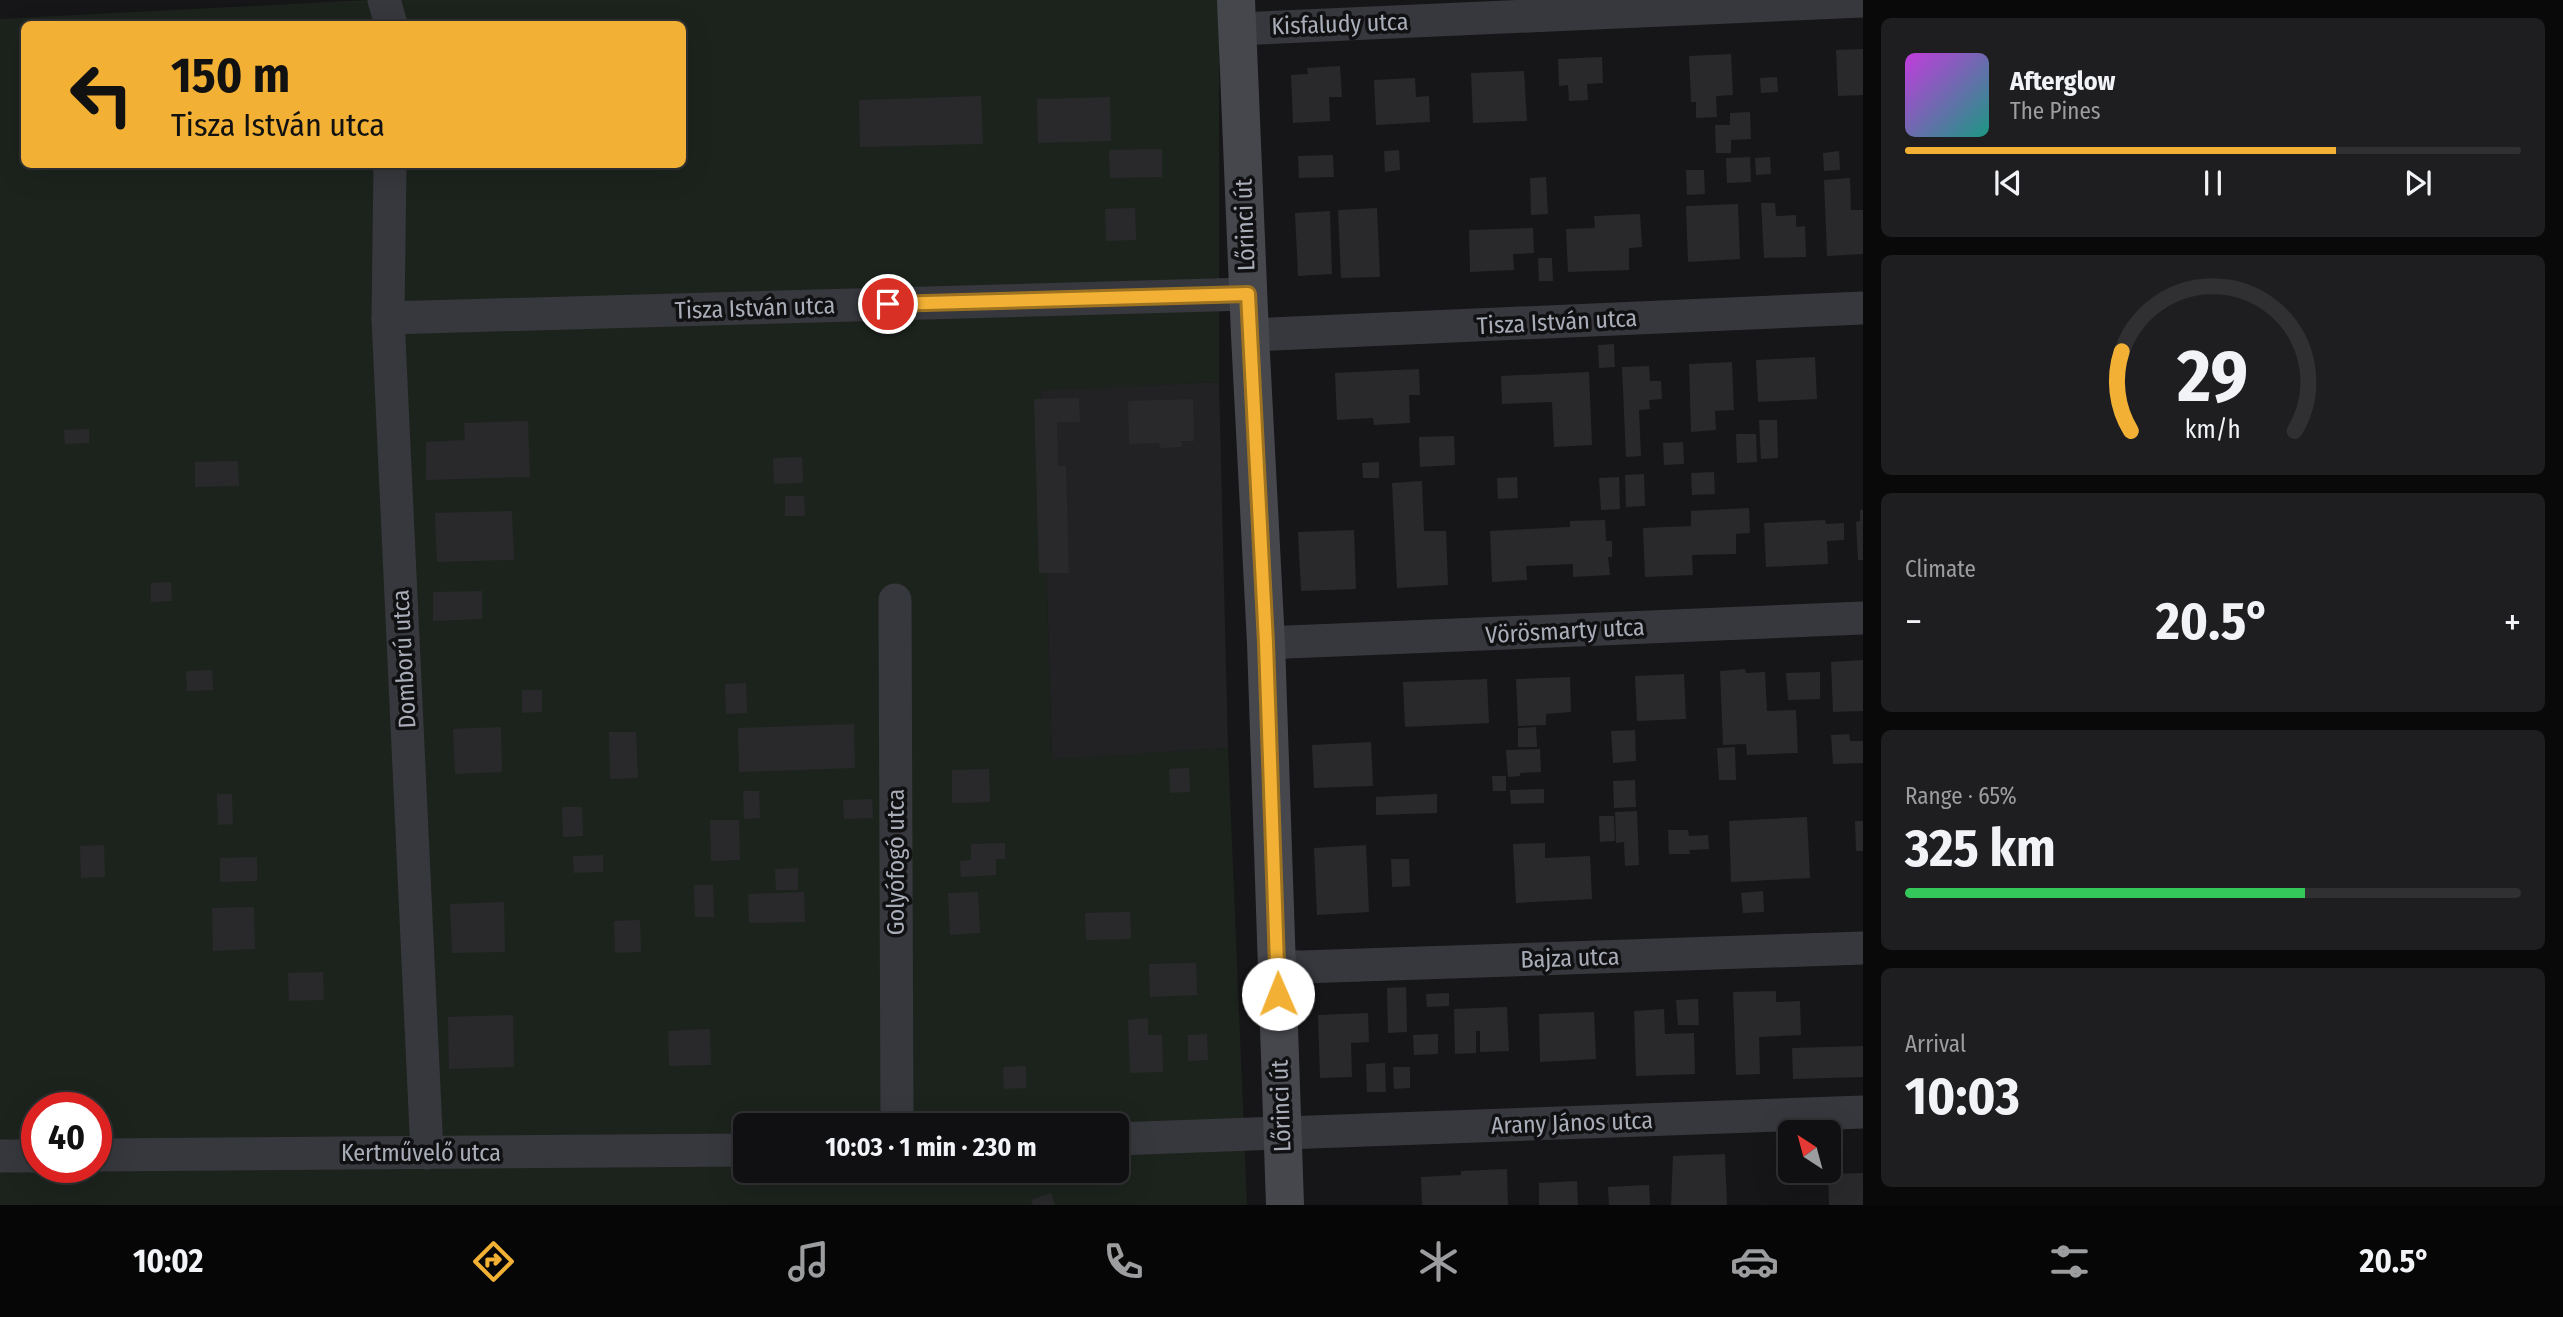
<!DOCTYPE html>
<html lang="en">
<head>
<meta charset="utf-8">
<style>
  :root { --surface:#101012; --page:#1e1e20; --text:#f1f3f6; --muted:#9c9d9f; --line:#303032; --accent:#f2b134 }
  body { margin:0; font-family:"Fira Sans Condensed",sans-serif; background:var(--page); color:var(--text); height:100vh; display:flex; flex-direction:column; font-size:26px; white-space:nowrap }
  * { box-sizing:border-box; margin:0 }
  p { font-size:23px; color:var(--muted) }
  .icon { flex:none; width:38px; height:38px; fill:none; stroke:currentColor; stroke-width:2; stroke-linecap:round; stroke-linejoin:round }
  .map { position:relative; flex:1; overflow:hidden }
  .drawer { display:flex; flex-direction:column; gap:18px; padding:18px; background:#09090a; width:700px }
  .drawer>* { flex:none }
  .banner { position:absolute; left:21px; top:21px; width:665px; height:147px; border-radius:10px; box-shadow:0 7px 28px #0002,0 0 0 2px var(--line); background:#f2b134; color:#111; overflow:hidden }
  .needle { width:46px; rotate:324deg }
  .controls { position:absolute; left:1778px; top:1120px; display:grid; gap:14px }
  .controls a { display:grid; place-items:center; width:63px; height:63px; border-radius:10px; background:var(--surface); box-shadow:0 7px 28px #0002,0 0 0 2px var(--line); font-size:35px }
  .speed { position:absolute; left:21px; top:1092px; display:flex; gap:14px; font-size:35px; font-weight:700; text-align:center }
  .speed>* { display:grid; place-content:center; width:91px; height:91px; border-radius:50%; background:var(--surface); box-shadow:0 7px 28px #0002,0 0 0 2px var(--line); line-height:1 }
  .speed .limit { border:10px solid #d22; background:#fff; color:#111 }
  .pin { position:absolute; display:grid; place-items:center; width:60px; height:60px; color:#fff; margin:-30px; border:4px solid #fff; border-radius:50%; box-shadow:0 2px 7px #0007 }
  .me { position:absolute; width:77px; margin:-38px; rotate:359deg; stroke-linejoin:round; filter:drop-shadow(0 0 5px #0008) }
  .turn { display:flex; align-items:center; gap:24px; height:147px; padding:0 35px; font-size:32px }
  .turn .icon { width:91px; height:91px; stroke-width:2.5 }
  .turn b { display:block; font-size:49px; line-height:60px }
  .big { font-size:52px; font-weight:700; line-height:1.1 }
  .drawer .widget { flex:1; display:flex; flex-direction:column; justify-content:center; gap:10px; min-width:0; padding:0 24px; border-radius:10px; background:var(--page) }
  .drawer .dial { align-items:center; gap:0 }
  .dial svg { height:182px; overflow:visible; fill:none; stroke:var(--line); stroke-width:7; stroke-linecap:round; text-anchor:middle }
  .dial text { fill:var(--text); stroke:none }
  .song { display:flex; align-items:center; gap:21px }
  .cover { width:84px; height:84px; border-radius:10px; background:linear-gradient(135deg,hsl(290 70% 55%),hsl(170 70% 35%)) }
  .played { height:7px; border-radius:4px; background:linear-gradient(90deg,var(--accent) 70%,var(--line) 70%) }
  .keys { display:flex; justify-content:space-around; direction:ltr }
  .heat { display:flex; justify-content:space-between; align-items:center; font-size:38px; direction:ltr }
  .charge { height:10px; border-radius:5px; background:linear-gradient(90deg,#34c759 65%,var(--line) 0) }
  .trip { position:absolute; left:733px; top:1113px; width:396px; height:70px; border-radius:10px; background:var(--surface); box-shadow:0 7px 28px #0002,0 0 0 2px var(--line); font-weight:700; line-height:70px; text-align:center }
  .dock { display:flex; height:112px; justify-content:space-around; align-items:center; background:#060607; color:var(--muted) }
  .dock .icon { width:49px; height:49px }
  .dock .active { color:var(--accent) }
  .dock b { font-size:32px; color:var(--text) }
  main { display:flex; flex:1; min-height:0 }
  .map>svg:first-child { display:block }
</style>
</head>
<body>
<main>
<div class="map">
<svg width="1863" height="1205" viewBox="0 0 1863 1205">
  <rect width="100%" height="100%" fill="#161618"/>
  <polygon fill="#222225" points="1219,382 1228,748 1052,760 1041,390"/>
  <path fill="#1c231d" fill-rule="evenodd" d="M369 0H1219V382L1041 391 1052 759 1228 748 1247 1205H0V19ZM24 24H682V164H24ZM37 1108H96V1167H37ZM746 1125H1116V1171H746Z"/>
  <g fill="#29292c">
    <polygon points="460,20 460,24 432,24 431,21"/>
    <polygon points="1863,49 1863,95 1838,96 1836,50"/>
    <polygon points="1731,54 1733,95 1716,96 1717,117 1696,118 1696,102 1691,102 1689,56"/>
    <polygon points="1602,57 1603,83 1587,84 1588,100 1569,101 1568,85 1559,86 1558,59"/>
    <polygon points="1340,66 1342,97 1329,97 1330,121 1293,123 1291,75 1308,74 1307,68"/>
    <polygon points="1524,71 1527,121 1473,123 1471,73"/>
    <polygon points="1777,77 1778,92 1761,93 1760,78"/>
    <polygon points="1415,78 1416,97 1429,96 1430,122 1376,125 1374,80"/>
    <polygon points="981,96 983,144 860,147 859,100"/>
    <polygon points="1110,97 1111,141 1038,143 1037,99"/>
    <polygon points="1750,112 1751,139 1731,140 1731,153 1716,153 1715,125 1730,125 1730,113"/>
    <polygon points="1162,149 1162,177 1110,178 1109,150"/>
    <polygon points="1399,150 1400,170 1385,172 1384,151"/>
    <polygon points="1839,151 1840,170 1824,171 1823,153"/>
    <polygon points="1333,155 1334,177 1299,178 1298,156"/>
    <polygon points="1750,157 1751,182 1727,183 1726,158"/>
    <polygon points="1770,157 1771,174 1756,175 1755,158"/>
    <polygon points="1686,170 1704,170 1705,194 1687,195"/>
    <polygon points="1546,177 1548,214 1531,215 1530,178"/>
    <polygon points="1850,178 1851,210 1863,210 1863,254 1827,256 1824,180"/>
    <polygon points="1761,203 1775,203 1776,216 1796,215 1796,227 1805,226 1806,257 1764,258"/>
    <polygon points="1738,204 1740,259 1688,262 1686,206"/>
    <polygon points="1135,208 1136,240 1106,241 1105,209"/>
    <polygon points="1377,208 1380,277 1341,278 1338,210"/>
    <polygon points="1330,211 1332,274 1298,276 1295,213"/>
    <polygon points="1640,214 1642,247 1629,248 1629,270 1568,272 1566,229 1595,228 1594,216"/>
    <polygon points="1533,228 1534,253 1513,254 1514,270 1470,272 1469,230"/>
    <polygon points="1538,258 1552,258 1553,281 1539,281"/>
    <polygon points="1614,344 1615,367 1599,368 1598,345"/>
    <polygon points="1815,357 1817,399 1758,402 1756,360"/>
    <polygon points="1732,362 1734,410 1715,411 1716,430 1691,432 1689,364"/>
    <polygon points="1649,366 1650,381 1661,381 1662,399 1649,400 1650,409 1639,410 1641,456 1626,457 1622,367"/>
    <polygon points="1419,369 1420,395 1409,395 1410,423 1374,425 1373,418 1337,420 1335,373"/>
    <polygon points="1589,372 1592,445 1554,447 1552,402 1502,404 1501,376"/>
    <polygon points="1079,398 1080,422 1057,422 1058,466 1066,466 1069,573 1039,573 1034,399"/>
    <polygon points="1193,399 1194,441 1181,441 1182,447 1160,448 1159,443 1129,444 1128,401"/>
    <polygon points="1759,420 1777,420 1778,458 1761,459"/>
    <polygon points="528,421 530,477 426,480 426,442 465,440 464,423"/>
    <polygon points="89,429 89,443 65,444 64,430"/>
    <polygon points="1736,434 1756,434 1757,462 1737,463"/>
    <polygon points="1454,436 1455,465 1420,467 1419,437"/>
    <polygon points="1683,442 1684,464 1664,465 1663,443"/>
    <polygon points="802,457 803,483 774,484 773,458"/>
    <polygon points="238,461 239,486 195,487 195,462"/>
    <polygon points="1379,462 1379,478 1363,478 1362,463"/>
    <polygon points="1714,472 1715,494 1692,495 1691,473"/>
    <polygon points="1644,474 1645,506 1626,507 1625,475"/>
    <polygon points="1517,477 1518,498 1498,499 1497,478"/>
    <polygon points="1619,477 1620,509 1601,510 1599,478"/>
    <polygon points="1422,481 1424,531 1446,531 1448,585 1397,588 1392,483"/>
    <polygon points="785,496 804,496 805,516 785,516"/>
    <polygon points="1749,508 1750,533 1736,534 1736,554 1692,555 1693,575 1645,577 1643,528 1691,526 1691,511"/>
    <polygon points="1860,510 1863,510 1863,560 1858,560 1856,522 1860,521"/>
    <polygon points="512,511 514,560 437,562 435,513"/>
    <polygon points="1605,520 1606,541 1612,541 1612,557 1608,557 1610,575 1573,577 1573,564 1526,566 1527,580 1492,582 1490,531 1570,527 1570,521"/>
    <polygon points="1825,520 1826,524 1844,523 1844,540 1827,541 1828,564 1766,567 1764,523"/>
    <polygon points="1354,530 1356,589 1301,591 1298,532"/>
    <polygon points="171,582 172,601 151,602 151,583"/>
    <polygon points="482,591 482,619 433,621 433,592"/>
    <polygon points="1863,660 1863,711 1833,712 1831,662"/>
    <polygon points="1745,669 1746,673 1765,672 1767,711 1796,710 1798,753 1747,755 1746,744 1723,745 1720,671"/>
    <polygon points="212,670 213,690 187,691 186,671"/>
    <polygon points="1820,672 1820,699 1788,700 1786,673"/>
    <polygon points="1684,674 1686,719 1637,721 1635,676"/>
    <polygon points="1570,677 1571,712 1546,714 1546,725 1518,726 1516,679"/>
    <polygon points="1487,679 1489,723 1405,727 1403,682"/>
    <polygon points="746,683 747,713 726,714 725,684"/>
    <polygon points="522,690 542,690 542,712 522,713"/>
    <polygon points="854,724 855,768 739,772 738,728"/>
    <polygon points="501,727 502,772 455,774 453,729"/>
    <polygon points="1536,727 1537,747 1518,747 1518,728"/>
    <polygon points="1635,730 1636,761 1613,763 1611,731"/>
    <polygon points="609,732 636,732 638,778 610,779"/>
    <polygon points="1849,734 1850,741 1863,741 1863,763 1833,764 1831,735"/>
    <polygon points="1371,742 1373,786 1314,788 1312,745"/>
    <polygon points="1735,747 1736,780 1719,780 1717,748"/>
    <polygon points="1540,749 1541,772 1520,773 1520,776 1508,777 1506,750"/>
    <polygon points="1189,768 1190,792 1170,793 1169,769"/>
    <polygon points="989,769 990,802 952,803 952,770"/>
    <polygon points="1492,776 1506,776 1506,791 1493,791"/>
    <polygon points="1635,780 1636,807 1614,808 1613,781"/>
    <polygon points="1544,789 1544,803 1511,804 1510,790"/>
    <polygon points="743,791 759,791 760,818 744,819"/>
    <polygon points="217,794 232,794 233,824 218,825"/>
    <polygon points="1437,794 1437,813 1376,815 1376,797"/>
    <polygon points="872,799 873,818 844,819 843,800"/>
    <polygon points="562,807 582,807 583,836 563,837"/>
    <polygon points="1637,811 1639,865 1625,866 1624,842 1616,843 1615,812"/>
    <polygon points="1599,816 1614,816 1615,841 1600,842"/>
    <polygon points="1807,817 1810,878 1731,882 1729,821"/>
    <polygon points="710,820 739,820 740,860 711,861"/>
    <polygon points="1855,821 1863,821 1863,851 1856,851"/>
    <polygon points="1668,830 1688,830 1689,836 1708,835 1709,849 1689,850 1690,854 1669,854"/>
    <polygon points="1005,843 1005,859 996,859 996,875 961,877 960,861 971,860 971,844"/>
    <polygon points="1545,843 1545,858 1590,856 1592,899 1516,903 1513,844"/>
    <polygon points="104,845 105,877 81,878 80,846"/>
    <polygon points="1366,845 1369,912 1317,915 1314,848"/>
    <polygon points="603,855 603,872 574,873 573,856"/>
    <polygon points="257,857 257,881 220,882 220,858"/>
    <polygon points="1391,859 1409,859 1410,886 1392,887"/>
    <polygon points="798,868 798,890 776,890 775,869"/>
    <polygon points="694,885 713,885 714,917 695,917"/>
    <polygon points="1763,891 1764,912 1743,913 1741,893"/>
    <polygon points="804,892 805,922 749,923 748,894"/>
    <polygon points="978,892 980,933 950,935 948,893"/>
    <polygon points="504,902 505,952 452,953 450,904"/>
    <polygon points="254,907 255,949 213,951 212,908"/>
    <polygon points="1130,912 1131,939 1086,940 1085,913"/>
    <polygon points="640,920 641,952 615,953 614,921"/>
    <polygon points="1196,963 1197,995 1150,997 1149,964"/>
    <polygon points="323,972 324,1000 289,1001 288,973"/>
    <polygon points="1406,987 1407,1032 1388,1033 1387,988"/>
    <polygon points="1776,991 1776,1002 1800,1001 1801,1035 1759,1037 1760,1074 1736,1075 1733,992"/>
    <polygon points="1449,993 1449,1006 1427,1007 1426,994"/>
    <polygon points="1698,999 1699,1025 1678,1025 1676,1000"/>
    <polygon points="1507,1007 1509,1051 1480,1052 1480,1031 1476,1031 1476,1053 1455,1054 1454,1009"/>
    <polygon points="1664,1009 1665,1034 1694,1033 1695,1074 1636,1076 1634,1011"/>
    <polygon points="1594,1012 1596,1059 1540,1062 1539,1014"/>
    <polygon points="1368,1013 1369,1042 1351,1043 1352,1077 1320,1078 1318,1015"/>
    <polygon points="513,1015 514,1067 449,1069 448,1017"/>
    <polygon points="1148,1018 1148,1035 1162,1035 1163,1072 1130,1073 1128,1020"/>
    <polygon points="710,1029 711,1065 669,1066 668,1031"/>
    <polygon points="1207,1034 1208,1060 1188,1061 1188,1035"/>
    <polygon points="1438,1034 1438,1054 1414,1055 1413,1035"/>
    <polygon points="1863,1046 1863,1077 1793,1079 1792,1048"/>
    <polygon points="1385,1063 1386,1092 1367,1092 1366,1064"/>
    <polygon points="1026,1066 1026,1088 1004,1089 1003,1067"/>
    <polygon points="1393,1067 1410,1067 1410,1088 1394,1089"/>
    <polygon points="1725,1154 1727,1205 1671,1205 1673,1156"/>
    <polygon points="1507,1169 1508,1205 1422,1205 1421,1177 1461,1175 1461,1171"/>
    <polygon points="1863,1173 1863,1205 1829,1205 1828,1174"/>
    <polygon points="1577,1181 1578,1205 1539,1205 1539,1183"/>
    <polygon points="1649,1185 1650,1205 1609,1205 1608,1187"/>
    <polygon points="1051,1193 1055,1205 1033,1205 1031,1200"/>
  </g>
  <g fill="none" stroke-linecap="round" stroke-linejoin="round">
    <g stroke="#37383d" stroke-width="33">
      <polyline points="384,0 391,24"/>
      <polyline points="1238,29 1863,1"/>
      <polyline points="390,164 388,318 427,1153"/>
      <polyline points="388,318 1248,294"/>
      <polyline points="1250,335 1863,308"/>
      <polyline points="895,600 897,1125"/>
      <polyline points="1266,643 1863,618"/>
      <polyline points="1278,966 1302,967 1863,948"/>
      <polyline points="1116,1139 1863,1112"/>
      <polyline points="96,1155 746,1150"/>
      <polyline points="0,1156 37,1156"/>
    </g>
    <polyline stroke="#45474d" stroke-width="38" points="1236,0 1250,335 1266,643 1285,1205"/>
  </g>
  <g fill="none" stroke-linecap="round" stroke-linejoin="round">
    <defs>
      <polyline id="route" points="888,304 1248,294 1266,643 1278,994"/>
    </defs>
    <use href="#route" stroke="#9d7322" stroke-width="18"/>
    <use href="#route" stroke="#f2b134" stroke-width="12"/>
  </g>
  <g text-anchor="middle" stroke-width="7" stroke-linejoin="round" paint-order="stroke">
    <g font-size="24" fill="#a8adb8" stroke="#111113">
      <text transform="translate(1340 24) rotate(-2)" y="8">Kisfaludy utca</text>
      <text transform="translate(1245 225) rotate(-92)" y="8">Lőrinci út</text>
      <text transform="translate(755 308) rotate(-2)" y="8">Tisza István utca</text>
      <text transform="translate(1557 322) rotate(-3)" y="8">Tisza István utca</text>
      <text transform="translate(1565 631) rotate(-3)" y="8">Vörösmarty utca</text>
      <text transform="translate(404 659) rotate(-93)" y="8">Domború utca</text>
      <text transform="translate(896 862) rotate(-90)" y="8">Golyófogó utca</text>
      <text transform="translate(1570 958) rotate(-2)" y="8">Bajza utca</text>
      <text transform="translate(1281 1106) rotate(-92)" y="8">Lőrinci út</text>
      <text transform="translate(1572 1123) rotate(-2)" y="8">Arany János utca</text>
      <text x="421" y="1161">Kertművelő utca</text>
    </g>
  </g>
</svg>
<div class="controls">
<a><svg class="needle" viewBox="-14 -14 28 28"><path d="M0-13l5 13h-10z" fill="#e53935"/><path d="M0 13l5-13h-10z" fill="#9c9d9f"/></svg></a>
</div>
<div class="speed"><div class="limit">40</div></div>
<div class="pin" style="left:888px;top:304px;background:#d93025"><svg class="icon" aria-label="arrive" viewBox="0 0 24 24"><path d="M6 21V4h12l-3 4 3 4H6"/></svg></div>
<svg class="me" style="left:1278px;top:994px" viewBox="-20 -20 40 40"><circle r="19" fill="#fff"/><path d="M0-13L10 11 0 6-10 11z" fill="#f2b134"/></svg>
<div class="trip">10:03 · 1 min · 230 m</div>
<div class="banner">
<div class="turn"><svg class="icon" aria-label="left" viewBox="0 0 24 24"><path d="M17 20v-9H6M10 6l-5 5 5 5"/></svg><div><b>150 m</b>Tisza István utca</div></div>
</div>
</div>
<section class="drawer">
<div class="widget">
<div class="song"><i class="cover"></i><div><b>Afterglow</b><p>The Pines</p></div></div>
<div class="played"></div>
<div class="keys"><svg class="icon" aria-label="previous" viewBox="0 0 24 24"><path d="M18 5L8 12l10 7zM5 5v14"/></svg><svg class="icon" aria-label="pause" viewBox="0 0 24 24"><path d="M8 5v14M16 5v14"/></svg><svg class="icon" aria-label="next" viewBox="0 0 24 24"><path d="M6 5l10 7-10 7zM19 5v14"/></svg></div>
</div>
<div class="widget dial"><svg viewBox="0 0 100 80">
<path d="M14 69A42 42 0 1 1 86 69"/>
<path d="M14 69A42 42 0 0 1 10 34" stroke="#f2b134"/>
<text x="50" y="56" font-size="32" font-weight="700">29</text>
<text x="50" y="72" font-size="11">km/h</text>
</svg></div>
<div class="widget"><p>Climate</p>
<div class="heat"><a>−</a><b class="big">20.5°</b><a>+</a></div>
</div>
<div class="widget"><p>Range · 65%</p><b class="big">325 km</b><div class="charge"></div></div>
<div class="widget"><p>Arrival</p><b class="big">10:03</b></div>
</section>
</main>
<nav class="dock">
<b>10:02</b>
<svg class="icon active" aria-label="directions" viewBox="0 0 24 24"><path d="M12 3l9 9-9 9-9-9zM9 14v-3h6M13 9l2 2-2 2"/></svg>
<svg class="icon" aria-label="music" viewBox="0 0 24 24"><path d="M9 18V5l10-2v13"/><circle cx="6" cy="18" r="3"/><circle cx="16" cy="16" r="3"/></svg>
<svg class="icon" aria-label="phone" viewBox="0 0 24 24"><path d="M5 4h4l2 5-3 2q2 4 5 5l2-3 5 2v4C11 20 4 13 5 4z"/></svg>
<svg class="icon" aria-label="climate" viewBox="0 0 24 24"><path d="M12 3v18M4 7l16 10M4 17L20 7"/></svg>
<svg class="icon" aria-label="car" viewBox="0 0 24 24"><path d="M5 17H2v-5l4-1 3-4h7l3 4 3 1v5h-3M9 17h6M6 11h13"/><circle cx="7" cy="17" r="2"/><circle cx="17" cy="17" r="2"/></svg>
<svg class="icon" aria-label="filters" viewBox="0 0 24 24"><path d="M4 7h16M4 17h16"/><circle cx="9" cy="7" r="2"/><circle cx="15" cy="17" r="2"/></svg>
<b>20.5°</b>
</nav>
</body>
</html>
